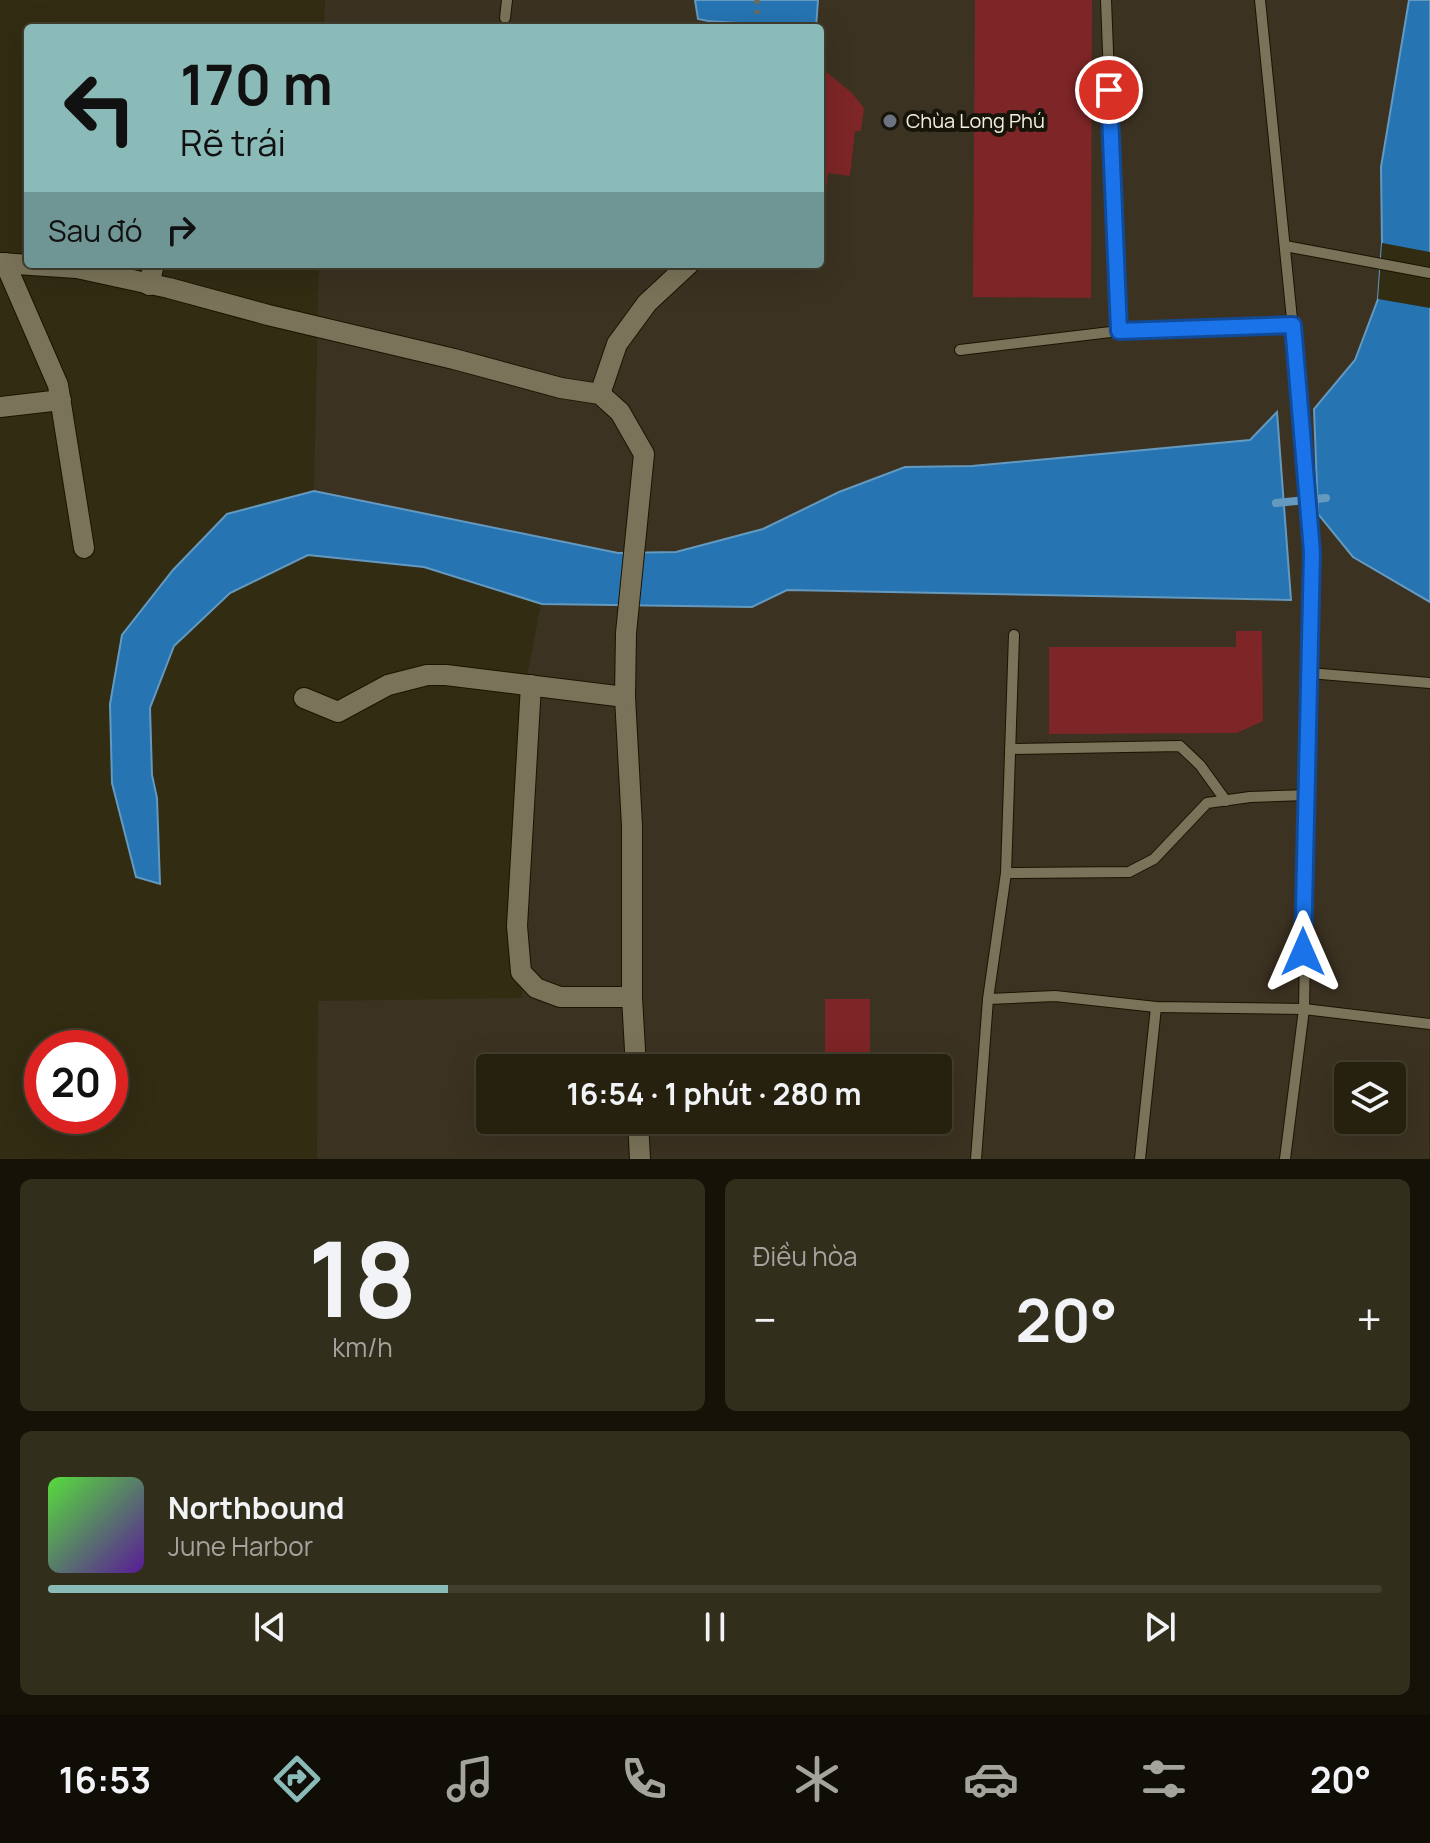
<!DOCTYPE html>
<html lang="vi">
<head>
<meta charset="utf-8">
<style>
  :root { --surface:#26210e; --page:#322e1c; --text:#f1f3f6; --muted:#a4a39e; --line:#423e2e; --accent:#8bbbb9 }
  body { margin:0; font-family:Manrope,sans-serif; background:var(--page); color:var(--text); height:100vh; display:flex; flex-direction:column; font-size:30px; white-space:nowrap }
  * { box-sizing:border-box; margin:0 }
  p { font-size:26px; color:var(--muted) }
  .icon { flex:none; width:44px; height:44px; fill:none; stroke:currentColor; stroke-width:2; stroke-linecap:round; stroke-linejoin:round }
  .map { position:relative; height:1159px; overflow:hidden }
  .sheet { display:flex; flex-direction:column; gap:20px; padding:20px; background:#151208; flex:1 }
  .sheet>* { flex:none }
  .hud { position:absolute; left:24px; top:24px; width:800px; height:244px; border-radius:8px; box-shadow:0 8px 32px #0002,0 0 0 2px var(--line); background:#8bbbb9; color:#111; overflow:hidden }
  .tools { position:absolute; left:1334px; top:1062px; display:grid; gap:16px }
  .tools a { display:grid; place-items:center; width:72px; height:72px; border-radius:8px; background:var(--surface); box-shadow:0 8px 32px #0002,0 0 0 2px var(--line); font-size:40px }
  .speed { position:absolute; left:24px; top:1030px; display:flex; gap:16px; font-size:40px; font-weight:700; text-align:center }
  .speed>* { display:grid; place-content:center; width:104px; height:104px; border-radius:50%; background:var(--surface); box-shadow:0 8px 32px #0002,0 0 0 2px var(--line); line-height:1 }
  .speed .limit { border:12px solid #d22; background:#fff; color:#111 }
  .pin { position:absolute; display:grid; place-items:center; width:68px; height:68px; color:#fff; margin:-34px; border:4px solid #fff; border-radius:50%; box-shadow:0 2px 8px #0007 }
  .me { position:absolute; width:88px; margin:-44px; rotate:0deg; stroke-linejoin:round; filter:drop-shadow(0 0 6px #0008) }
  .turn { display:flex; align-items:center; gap:28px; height:168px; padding:0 24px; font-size:36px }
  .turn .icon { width:104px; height:104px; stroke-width:2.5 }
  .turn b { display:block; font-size:56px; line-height:68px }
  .then { display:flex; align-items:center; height:76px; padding:0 24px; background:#0003; gap:16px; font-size:30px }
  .big { font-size:60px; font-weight:700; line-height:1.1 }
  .sheet .widget { flex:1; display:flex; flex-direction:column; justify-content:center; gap:12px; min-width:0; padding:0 28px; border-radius:12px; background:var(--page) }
  .sheet .dial { align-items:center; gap:0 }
  .dial b { font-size:104px; line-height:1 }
  .song { display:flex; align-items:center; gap:24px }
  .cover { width:96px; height:96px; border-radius:12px; background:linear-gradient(135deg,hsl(110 70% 55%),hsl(270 70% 35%)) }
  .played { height:8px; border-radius:4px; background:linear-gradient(90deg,var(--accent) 30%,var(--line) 30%) }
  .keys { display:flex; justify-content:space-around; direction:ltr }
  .heat { display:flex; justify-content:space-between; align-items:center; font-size:44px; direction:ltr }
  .sheet .tiles { flex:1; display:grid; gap:20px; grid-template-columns:1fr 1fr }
  .widget:last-child { grid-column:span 2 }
  .trip { position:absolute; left:476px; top:1054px; width:476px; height:80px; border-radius:8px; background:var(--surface); box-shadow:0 8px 32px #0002,0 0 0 2px var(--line); font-weight:700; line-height:80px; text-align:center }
  .tabs { display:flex; height:128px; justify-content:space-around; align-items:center; background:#0f0d06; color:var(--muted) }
  .tabs .icon { width:56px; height:56px }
  .tabs .active { color:var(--accent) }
  .tabs b { font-size:36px; color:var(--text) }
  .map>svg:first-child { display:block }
</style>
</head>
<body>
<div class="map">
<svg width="1430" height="1159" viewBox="0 0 1430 1159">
  <rect width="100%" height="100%" fill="#322c13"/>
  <path fill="#3c3222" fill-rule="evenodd" d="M325 0H1409L1381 167 1382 243 1378 299 1355 360 1314 409 1319 514 1353 557 1430 602 1429 1159H317L318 1001 522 998 528 671 541 604 752 607 787 590 1291 600 1276 413 1251 440 972 466 905 467 839 492 763 529 676 552 618 553 314 491 319 264H820V28H324ZM490 1068H938V1120H490ZM1348 1076H1392V1120H1348Z"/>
  <g fill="#2674b2" stroke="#6499c0" stroke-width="2">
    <polygon points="695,0 818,0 816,28 708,21 698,19"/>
    <polygon points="1409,0 1430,0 1430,602 1353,557 1318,514 1314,409 1355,360 1378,299 1382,243 1381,167"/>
    <polygon points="1277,412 1291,600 787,590 752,607 542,604 424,567 308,555 230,593 174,646 150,708 152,775 157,798 160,884 136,877 112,783 110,704 122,635 173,570 227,514 314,491 618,553 676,552 763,529 839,492 905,467 972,466 1250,440"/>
  </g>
  <polygon fill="#322c13" points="1382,243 1430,252 1430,308 1378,299"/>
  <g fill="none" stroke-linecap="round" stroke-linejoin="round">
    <polyline stroke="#6499c0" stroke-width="8" points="1276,503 1326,498"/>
  </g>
  <g fill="#7d2527">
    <polygon points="975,0 1092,0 1091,298 973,297"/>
    <polygon points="820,67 852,93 864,108 861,131 855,131 850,176 828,173 824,210 820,209"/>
    <polygon points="1236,631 1262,631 1263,721 1237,733 1049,734 1049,647 1236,647"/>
    <rect x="825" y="999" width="45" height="69"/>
  </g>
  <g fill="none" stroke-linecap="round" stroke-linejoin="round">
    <defs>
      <g id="service">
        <polyline points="1106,0 1119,331 1293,325"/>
        <polyline points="1260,0 1302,419 1312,552 1304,1009 1285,1159"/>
        <polyline points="505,18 507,0"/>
        <polyline points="1285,246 1430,273"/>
        <polyline points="960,350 1119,331"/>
        <polyline points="1309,673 1430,683"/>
        <polyline points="1010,749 1180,746 1200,765 1226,801"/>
        <polyline points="1006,873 1129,872 1154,859 1207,803 1250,797 1307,795"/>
        <polyline points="988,999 1055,996 1156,1007 1304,1009 1430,1024"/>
        <polyline points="976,1159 988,999 1006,873 1014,635"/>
        <polyline points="1140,1159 1156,1007"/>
      </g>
      <g id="minor">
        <polyline points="0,263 77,268 169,288 268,315 454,359 561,388 600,394 620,412 644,454 626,633 625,697 632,826 632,997 636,1068"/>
        <polyline points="5,263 58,385 84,548"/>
        <polyline points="149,285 154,264"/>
        <polyline points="600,394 617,344 647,303 689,264"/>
        <polyline points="0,407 61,400"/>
        <polyline points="531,685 517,926 521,972 536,988 560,997 632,997"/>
        <polyline points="304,698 338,712 388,685 427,675 446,675 625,697"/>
        <polyline points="638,1120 640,1159"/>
      </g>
    </defs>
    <use href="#service" stroke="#1a1400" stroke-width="12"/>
    <use href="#minor" stroke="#1a1400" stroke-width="22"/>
    <polyline stroke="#6f6a54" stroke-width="5" stroke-dasharray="4 6" stroke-linecap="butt" points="757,14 757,0"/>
    <use href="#service" stroke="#7b7359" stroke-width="10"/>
    <use href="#minor" stroke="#7b7359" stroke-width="20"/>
  </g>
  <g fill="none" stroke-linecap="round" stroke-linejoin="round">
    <defs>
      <polyline id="route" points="1109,90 1119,331 1293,325 1312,552 1303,952"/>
    </defs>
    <use href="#route" stroke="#114b97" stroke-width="20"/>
    <use href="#route" stroke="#1a73e8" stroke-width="14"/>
  </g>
  <circle fill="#6b7280" stroke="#17140a" stroke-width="3" cx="890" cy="121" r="8"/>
  <g text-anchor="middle" stroke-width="8" stroke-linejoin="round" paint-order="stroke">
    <g font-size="20" fill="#f4f0e1" stroke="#17140a" text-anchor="start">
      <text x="906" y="128">Chùa Long Phú</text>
    </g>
  </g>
</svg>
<div class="tools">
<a><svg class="icon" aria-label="layers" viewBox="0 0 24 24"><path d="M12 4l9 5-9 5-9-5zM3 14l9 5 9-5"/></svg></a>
</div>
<div class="speed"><div class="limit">20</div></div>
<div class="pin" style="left:1109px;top:90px;background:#d93025"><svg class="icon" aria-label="arrive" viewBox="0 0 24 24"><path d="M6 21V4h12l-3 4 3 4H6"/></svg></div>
<svg class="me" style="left:1303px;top:952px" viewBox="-20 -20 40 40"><path d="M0-17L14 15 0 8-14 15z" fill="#1a73e8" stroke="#fff" stroke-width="4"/></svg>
<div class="trip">16:54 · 1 phút · 280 m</div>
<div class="hud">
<div class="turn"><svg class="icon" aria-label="left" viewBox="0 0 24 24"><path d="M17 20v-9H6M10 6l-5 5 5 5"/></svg><div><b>170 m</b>Rẽ trái</div></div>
<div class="then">Sau đó<svg class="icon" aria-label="right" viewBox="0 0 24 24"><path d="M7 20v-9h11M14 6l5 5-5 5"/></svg></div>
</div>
</div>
<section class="sheet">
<div class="tiles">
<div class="widget dial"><b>18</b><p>km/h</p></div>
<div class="widget"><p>Điều hòa</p>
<div class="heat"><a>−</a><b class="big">20°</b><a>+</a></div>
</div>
<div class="widget">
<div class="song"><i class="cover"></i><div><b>Northbound</b><p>June Harbor</p></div></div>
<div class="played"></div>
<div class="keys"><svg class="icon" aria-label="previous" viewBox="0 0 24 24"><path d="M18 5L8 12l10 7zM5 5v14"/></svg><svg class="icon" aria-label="pause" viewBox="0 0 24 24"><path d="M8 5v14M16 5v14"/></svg><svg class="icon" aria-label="next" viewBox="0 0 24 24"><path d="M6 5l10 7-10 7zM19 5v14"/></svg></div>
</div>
</div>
</section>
<nav class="tabs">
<b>16:53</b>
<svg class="icon active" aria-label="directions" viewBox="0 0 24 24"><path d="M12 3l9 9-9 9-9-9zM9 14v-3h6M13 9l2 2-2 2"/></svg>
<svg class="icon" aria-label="music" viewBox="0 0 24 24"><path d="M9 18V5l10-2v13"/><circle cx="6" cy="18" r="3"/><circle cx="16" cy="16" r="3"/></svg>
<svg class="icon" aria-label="phone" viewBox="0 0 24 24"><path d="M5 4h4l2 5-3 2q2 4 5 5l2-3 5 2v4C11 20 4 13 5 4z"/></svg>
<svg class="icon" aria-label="climate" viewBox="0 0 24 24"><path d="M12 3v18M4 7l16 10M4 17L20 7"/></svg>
<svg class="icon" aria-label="car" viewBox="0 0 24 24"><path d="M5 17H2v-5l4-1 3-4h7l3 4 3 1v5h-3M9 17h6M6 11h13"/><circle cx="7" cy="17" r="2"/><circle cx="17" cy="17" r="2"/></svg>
<svg class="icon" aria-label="filters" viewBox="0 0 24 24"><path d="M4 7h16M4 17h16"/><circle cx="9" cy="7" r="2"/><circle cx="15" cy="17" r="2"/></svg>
<b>20°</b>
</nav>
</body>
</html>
